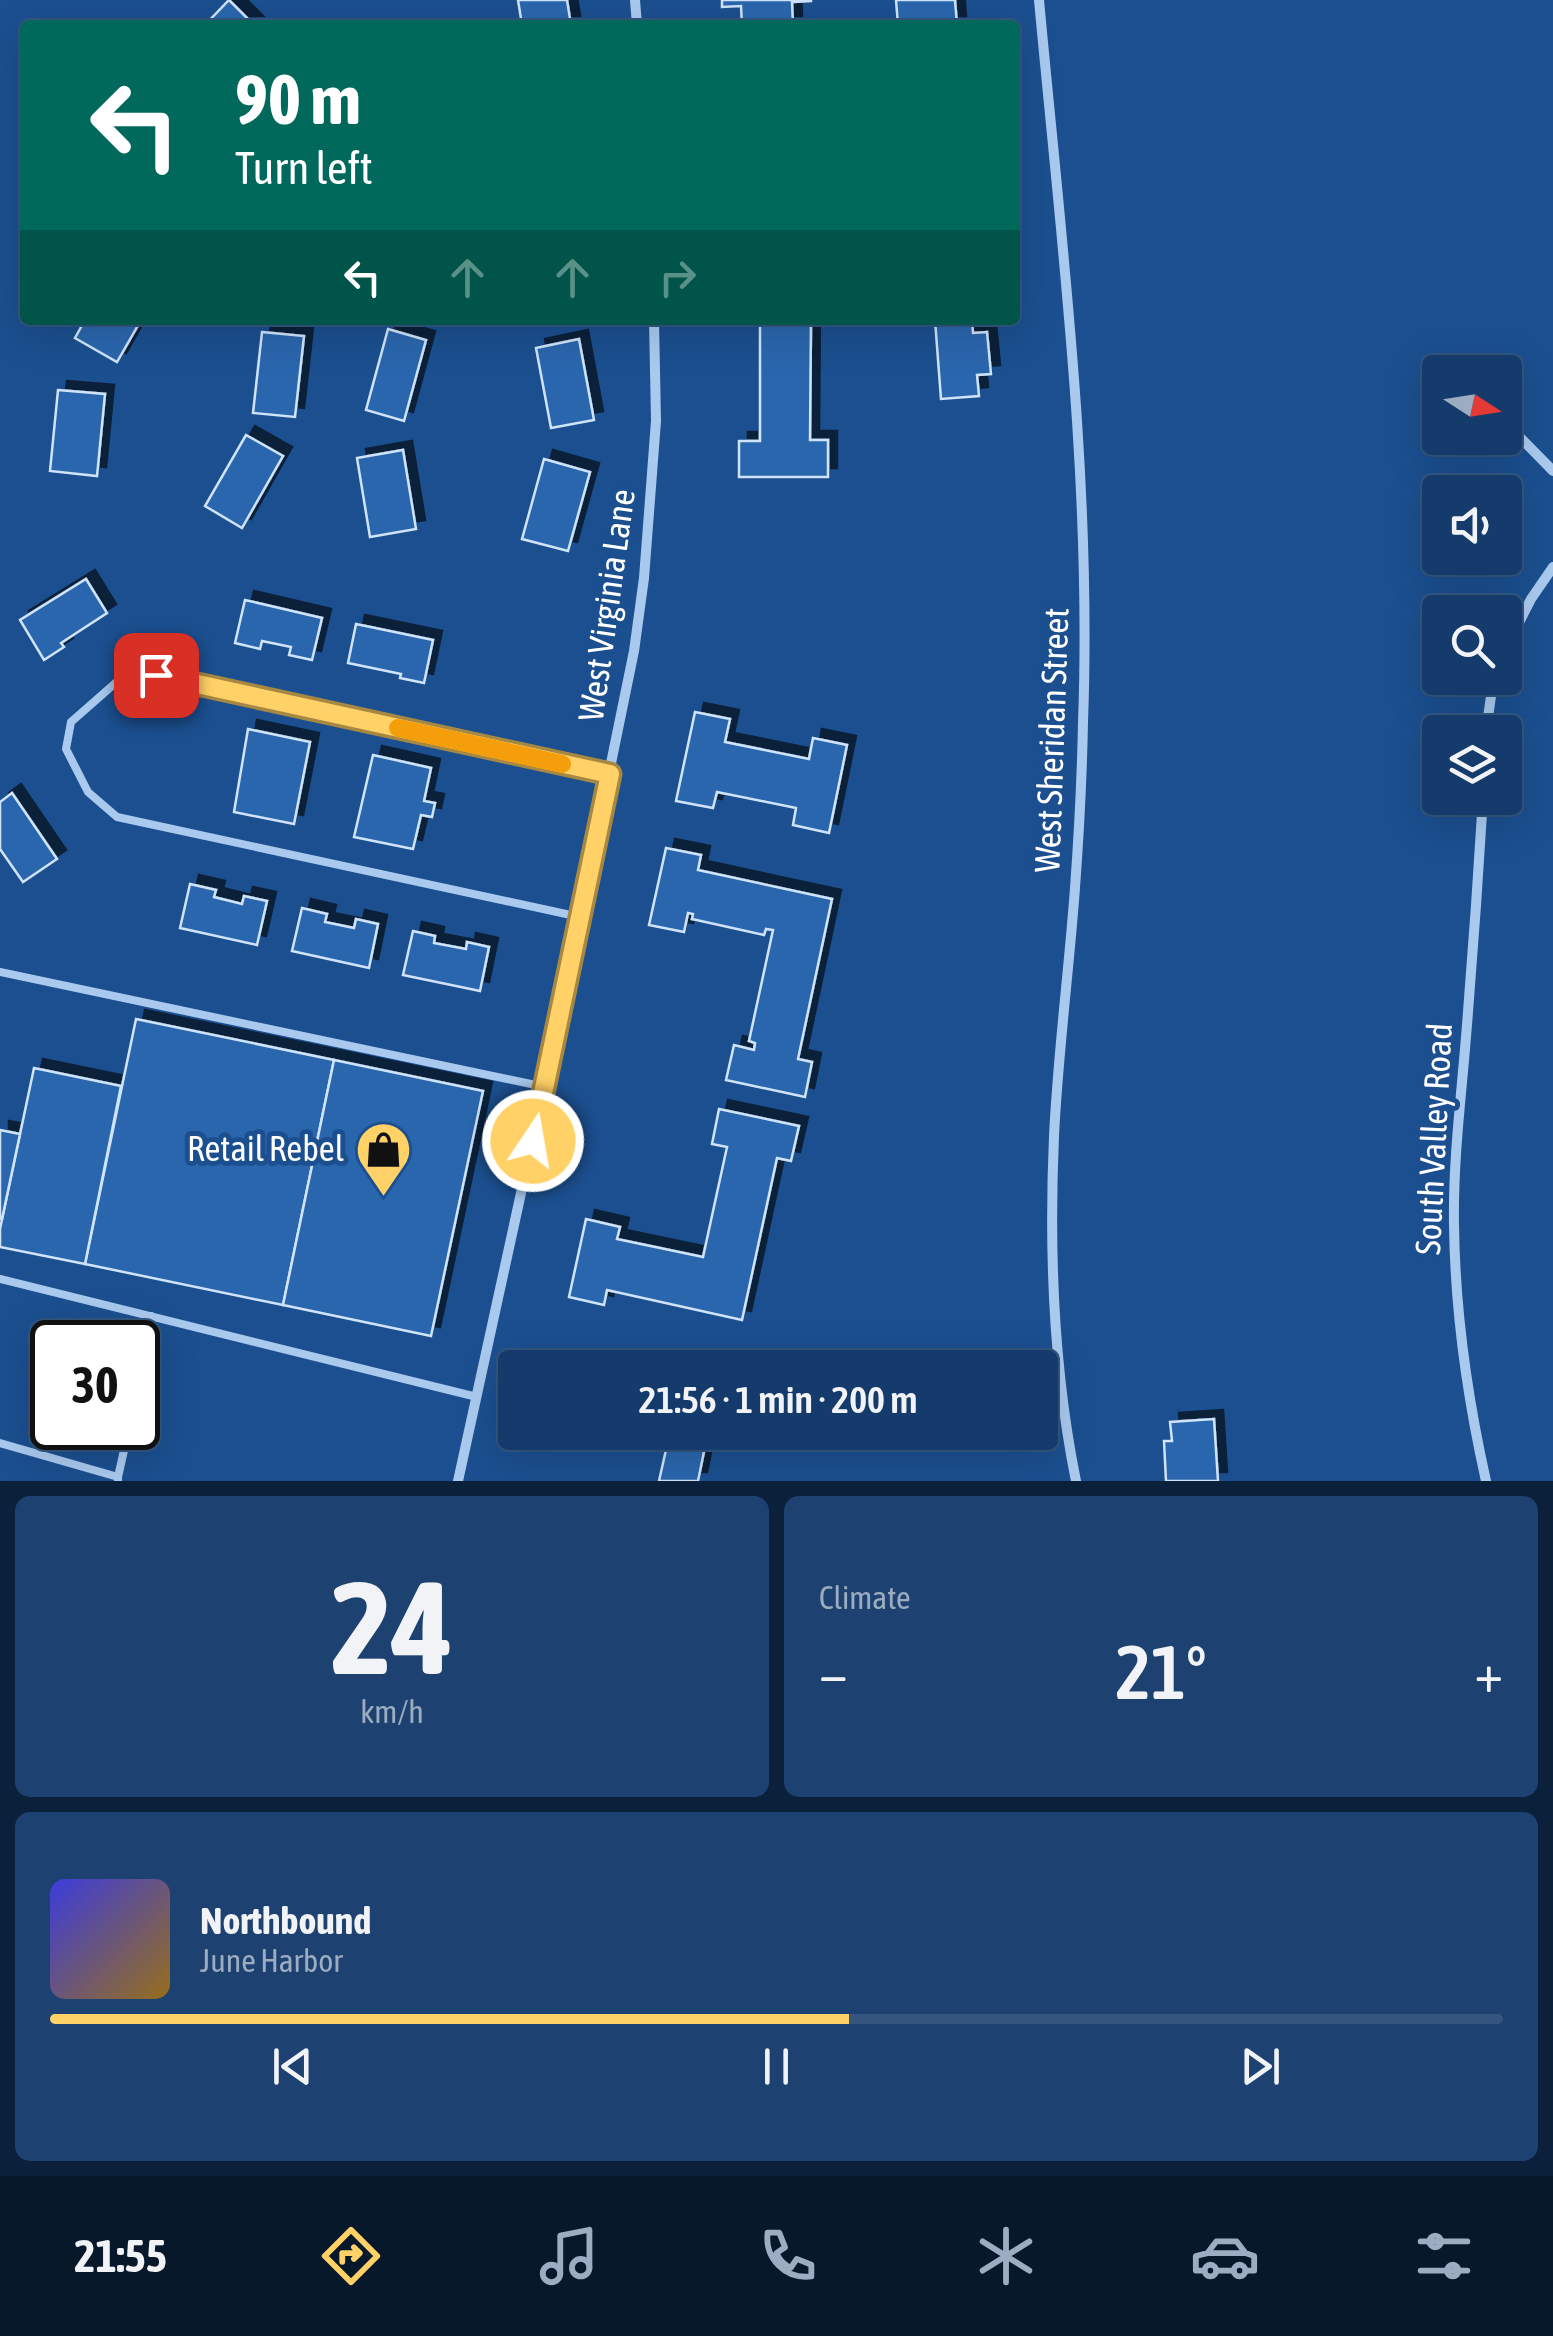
<!DOCTYPE html>
<html lang="en">
<head>
<meta charset="utf-8">
<style>
  :root { --surface:#143b6b; --page:#1d4271; --text:#f1f3f6; --muted:#9dadc1; --line:#33557e; --accent:#ffd166 }
  body { margin:0; font-family:"Asap Condensed",sans-serif; background:var(--page); color:var(--text); height:100vh; display:flex; flex-direction:column; font-size:38px; white-space:nowrap }
  * { box-sizing:border-box; margin:0 }
  p { font-size:32px; color:var(--muted) }
  .icon { flex:none; width:55px; height:55px; fill:none; stroke:currentColor; stroke-width:2; stroke-linecap:round; stroke-linejoin:round }
  .map { position:relative; height:1481px; overflow:hidden }
  .panel { display:flex; flex-direction:column; gap:15px; padding:15px; background:#0b203b; flex:1 }
  .panel>* { flex:none }
  .banner { position:absolute; left:20px; top:20px; width:1000px; height:305px; border-radius:10px; box-shadow:0 10px 40px #0002,0 0 0 2px var(--line); background:#00695c; color:#fff; overflow:hidden }
  .needle { width:65px; rotate:102deg }
  .tools { position:absolute; left:1422px; top:355px; display:grid; gap:20px }
  .tools a { display:grid; place-items:center; width:100px; height:100px; border-radius:10px; background:var(--surface); box-shadow:0 10px 40px #0002,0 0 0 2px var(--line); font-size:50px }
  .speed { position:absolute; left:30px; top:1320px; display:flex; gap:20px; font-size:50px; font-weight:700; text-align:center }
  .speed>* { display:grid; place-content:center; width:130px; height:130px; border-radius:50%; background:var(--surface); box-shadow:0 10px 40px #0002,0 0 0 2px var(--line); line-height:1 }
  .speed .limit { border:5px solid #111; border-radius:15px; background:#fff; color:#111 }
  .pin { position:absolute; display:grid; place-items:center; width:85px; height:85px; color:#fff; margin:-42px; border-radius:20px; box-shadow:0 5px 15px #0006 }
  .me { position:absolute; width:110px; margin:-55px; rotate:12deg; stroke-linejoin:round; filter:drop-shadow(0 0 8px #0008) }
  .turn { display:flex; align-items:center; gap:35px; height:210px; padding:0 50px; font-size:45px }
  .turn .icon { width:130px; height:130px; stroke-width:2.5 }
  .turn b { display:block; font-size:70px; line-height:85px }
  .lanes { display:flex; align-items:center; height:95px; padding:0 50px; background:#0003; justify-content:center; gap:50px; direction:ltr }
  .lanes .off { opacity:.35 }
  .big { font-size:75px; font-weight:600; line-height:1.1 }
  .panel .widget { flex:1; display:flex; flex-direction:column; justify-content:center; gap:15px; min-width:0; padding:0 35px; border-radius:15px; background:var(--page) }
  .panel .dial { align-items:center; gap:0 }
  .dial b { font-size:130px; line-height:1 }
  .song { display:flex; align-items:center; gap:30px }
  .cover { width:120px; height:120px; border-radius:15px; background:linear-gradient(135deg,hsl(240 70% 55%),hsl(40 70% 35%)) }
  .played { height:10px; border-radius:5px; background:linear-gradient(90deg,var(--accent) 55%,var(--line) 55%) }
  .keys { display:flex; justify-content:space-around; direction:ltr }
  .heat { display:flex; justify-content:space-between; align-items:center; font-size:55px; direction:ltr }
  .panel .tiles { flex:1; display:grid; gap:15px; grid-template-columns:1fr 1fr }
  .widget:last-child { grid-column:span 2 }
  .trip { position:absolute; left:498px; top:1350px; width:560px; height:100px; border-radius:10px; background:var(--surface); box-shadow:0 10px 40px #0002,0 0 0 2px var(--line); font-weight:600; line-height:100px; text-align:center }
  .tab-bar { display:flex; height:160px; justify-content:space-around; align-items:center; background:#08182b; color:var(--muted) }
  .tab-bar .icon { width:70px; height:70px }
  .tab-bar .active { color:var(--accent) }
  .tab-bar b { font-size:45px; color:var(--text) }
  .map>svg:first-child { display:block }
</style>
</head>
<body>
<div class="map">
<svg width="1553" height="1481" viewBox="0 0 1553 1481">
  <defs>
    <filter id="shadow"><feDropShadow dx="9" dy="-9" stdDeviation="0" flood-color="#0009"/></filter>
  </defs>
  <rect width="100%" height="100%" fill="#1b4f8f"/>
  <g fill="#2a66ad" stroke="#cfe3fa" stroke-width="2.5" filter="url(#shadow)">
    <polygon points="229,0 254,25 205,25"/>
    <polygon points="518,0 567,0 571,25 522,25"/>
    <polygon points="722,0 811,0 811,1 792,2 793,25 742,25 741,6 722,7"/>
    <polygon points="896,0 955,0 957,25 898,25"/>
    <polygon points="85,320 141,320 117,362 75,338"/>
    <polygon points="760,320 811,320 810,440 828,440 828,477 739,477 739,441 760,441"/>
    <polygon points="935,320 972,320 973,333 987,332 991,374 977,375 979,396 941,399"/>
    <polygon points="388,329 426,340 404,421 366,410"/>
    <polygon points="262,332 304,336 295,417 253,413"/>
    <polygon points="579,339 594,420 551,428 536,348"/>
    <polygon points="58,390 105,394 97,476 50,471"/>
    <polygon points="246,435 283,456 242,528 205,506"/>
    <polygon points="403,450 416,529 370,537 357,458"/>
    <polygon points="544,459 590,472 568,551 522,539"/>
    <polygon points="86,579 107,613 61,643 64,647 44,660 20,620"/>
    <polygon points="245,600 322,618 312,660 289,655 291,647 262,641 260,649 235,643"/>
    <polygon points="356,624 433,640 424,683 400,678 401,674 348,663"/>
    <polygon points="695,712 730,719 725,742 809,759 813,738 847,745 829,833 793,825 796,808 717,792 713,808 676,801"/>
    <polygon points="248,729 310,742 294,824 234,812"/>
    <polygon points="373,755 431,768 424,801 435,803 432,817 421,815 413,849 354,837"/>
    <polygon points="12,793 57,859 23,882 0,849 0,802"/>
    <polygon points="666,848 701,855 698,870 832,899 798,1059 812,1062 805,1097 726,1080 734,1045 754,1050 755,1043 749,1041 773,930 766,929 764,935 692,919 693,914 688,913 684,932 649,925"/>
    <polygon points="190,884 216,890 214,897 242,904 244,896 267,901 257,945 180,928"/>
    <polygon points="302,908 327,914 325,922 354,928 356,919 378,924 369,968 292,951"/>
    <polygon points="413,931 435,936 434,943 466,949 467,942 489,947 480,991 403,975"/>
    <polygon points="136,1019 334,1060 283,1305 85,1264"/>
    <polygon points="334,1060 483,1091 431,1336 283,1305"/>
    <polygon points="34,1068 121,1086 85,1264 0,1247 0,1229"/>
    <polygon points="719,1109 799,1126 791,1161 777,1158 742,1320 607,1290 604,1305 569,1297 586,1219 620,1227 617,1239 703,1257 727,1147 712,1144"/>
    <polygon points="0,1130 20,1134 2,1219 0,1219"/>
    <polygon points="1214,1419 1218,1481 1166,1481 1164,1441 1172,1441 1170,1422"/>
    <polygon points="670,1432 708,1432 698,1481 659,1481"/>
  </g>
  <g fill="none" stroke-linecap="round" stroke-linejoin="round">
    <g stroke="#a9c9ee" stroke-width="8">
      <polyline points="580,917 117,817 88,792 66,749 71,722 120,679 156,675 610,774"/>
      <polyline points="0,972 545,1087"/>
      <polyline points="0,1279 477,1397"/>
      <polyline points="138,1384 151,1316"/>
      <polyline points="0,1443 118,1477 118,1481"/>
      <polyline points="118,1477 129,1428"/>
    </g>
    <g stroke="#a9c9ee" stroke-width="10">
      <polyline points="635,0 637,25"/>
      <path d="M1039 0C1061 239 1092 481 1083 722 1082 777 1079 833 1075 888 1069 970 1058 1053 1054 1136 1049 1250 1053 1368 1076 1481"/>
      <polyline points="1505,422 1553,471"/>
      <polyline points="1505,650 1531,599 1553,567"/>
      <polyline points="1486,732 1491,696 1497,678"/>
      <path d="M1483 798C1478 881 1472 965 1465 1049 1460 1107 1453 1166 1454 1224 1455 1311 1467 1396 1486 1481"/>
      <polyline points="458,1481 551,1056 634,651 644,578 656,421 654,320"/>
    </g>
  </g>
  <g fill="none" stroke-linecap="round" stroke-linejoin="round">
    <defs>
      <polyline id="route" points="156,675 610,774 533,1141"/>
    </defs>
    <use href="#route" stroke="#a68842" stroke-width="25"/>
    <use href="#route" stroke="#ffd166" stroke-width="18"/>
    <polyline stroke="#f59e0b" stroke-width="18" points="398,728 562,764"/>
  </g>
  <defs>
    <symbol id="shop-pin" viewBox="-11 -11 22 30"><path d="M0 17L-7.5 6A9.5 9.5 0 1 1 7.5 6Z" fill="#ffd166" stroke="#1b4f8f"/><path d="M-5-2.5h2.3a2.7 3.5 0 0 1 5.4 0H5L5.5 6h-11ZM-1.5-2.5h3a1.5 2.3 0 0 0-3 0Z" fill="#111"/></symbol>
  </defs>
  <g fill-rule="evenodd">
    <use href="#shop-pin" x="352" y="1118" width="63" height="86"/>
  </g>
  <g text-anchor="middle" stroke-width="10" stroke-linejoin="round" paint-order="stroke">
    <g font-size="35" fill="#fff" stroke="#1b4f8f">
      <text transform="translate(607 605) rotate(-82)" y="12">West Virginia Lane</text>
      <text transform="translate(1052 740) rotate(-88)" y="12">West Sheridan Street</text>
      <text transform="translate(1434 1139) rotate(-87)" y="12">South Valley Road</text>
    </g>
    <g font-size="35" fill="#fff" stroke="#1b4f8f" text-anchor="end">
      <text x="344" y="1161">Retail Rebel</text>
    </g>
  </g>
</svg>
<div class="tools">
<a><svg class="needle" viewBox="-14 -14 28 28"><path d="M0-13l5 13h-10z" fill="#e53935"/><path d="M0 13l5-13h-10z" fill="#9dadc1"/></svg></a>
<a><svg class="icon" aria-label="sound" viewBox="0 0 24 24"><path d="M4 9h4l5-4v14l-5-4H4zM17 9q2 3 0 6"/></svg></a>
<a><svg class="icon" aria-label="search" viewBox="0 0 24 24"><circle cx="10" cy="10" r="6"/><path d="M15 15l6 6"/></svg></a>
<a><svg class="icon" aria-label="layers" viewBox="0 0 24 24"><path d="M12 4l9 5-9 5-9-5zM3 14l9 5 9-5"/></svg></a>
</div>
<div class="speed"><div class="limit">30</div></div>
<div class="pin" style="left:156px;top:675px;background:#d93025"><svg class="icon" aria-label="arrive" viewBox="0 0 24 24"><path d="M6 21V4h12l-3 4 3 4H6"/></svg></div>
<svg class="me" style="left:533px;top:1141px" viewBox="-20 -20 40 40"><circle r="17" fill="#ffd166" stroke="#fff" stroke-width="3"/><path d="M0-11L8 9 0 5-8 9z" fill="#fff"/></svg>
<div class="trip">21:56 · 1 min · 200 m</div>
<div class="banner">
<div class="turn"><svg class="icon" aria-label="left" viewBox="0 0 24 24"><path d="M17 20v-9H6M10 6l-5 5 5 5"/></svg><div><b>90 m</b>Turn left</div></div>
<div class="lanes"><svg class="icon" aria-label="left" viewBox="0 0 24 24"><path d="M17 20v-9H6M10 6l-5 5 5 5"/></svg><svg class="icon off" aria-label="ahead" viewBox="0 0 24 24"><path d="M12 20V5M6 11l6-6 6 6"/></svg><svg class="icon off" aria-label="ahead" viewBox="0 0 24 24"><path d="M12 20V5M6 11l6-6 6 6"/></svg><svg class="icon off" aria-label="right" viewBox="0 0 24 24"><path d="M7 20v-9h11M14 6l5 5-5 5"/></svg></div>
</div>
</div>
<section class="panel">
<div class="tiles">
<div class="widget dial"><b>24</b><p>km/h</p></div>
<div class="widget"><p>Climate</p>
<div class="heat"><a>−</a><b class="big">21°</b><a>+</a></div>
</div>
<div class="widget">
<div class="song"><i class="cover"></i><div><b>Northbound</b><p>June Harbor</p></div></div>
<div class="played"></div>
<div class="keys"><svg class="icon" aria-label="previous" viewBox="0 0 24 24"><path d="M18 5L8 12l10 7zM5 5v14"/></svg><svg class="icon" aria-label="pause" viewBox="0 0 24 24"><path d="M8 5v14M16 5v14"/></svg><svg class="icon" aria-label="next" viewBox="0 0 24 24"><path d="M6 5l10 7-10 7zM19 5v14"/></svg></div>
</div>
</div>
</section>
<nav class="tab-bar">
<b>21:55</b>
<svg class="icon active" aria-label="directions" viewBox="0 0 24 24"><path d="M12 3l9 9-9 9-9-9zM9 14v-3h6M13 9l2 2-2 2"/></svg>
<svg class="icon" aria-label="music" viewBox="0 0 24 24"><path d="M9 18V5l10-2v13"/><circle cx="6" cy="18" r="3"/><circle cx="16" cy="16" r="3"/></svg>
<svg class="icon" aria-label="phone" viewBox="0 0 24 24"><path d="M5 4h4l2 5-3 2q2 4 5 5l2-3 5 2v4C11 20 4 13 5 4z"/></svg>
<svg class="icon" aria-label="climate" viewBox="0 0 24 24"><path d="M12 3v18M4 7l16 10M4 17L20 7"/></svg>
<svg class="icon" aria-label="car" viewBox="0 0 24 24"><path d="M5 17H2v-5l4-1 3-4h7l3 4 3 1v5h-3M9 17h6M6 11h13"/><circle cx="7" cy="17" r="2"/><circle cx="17" cy="17" r="2"/></svg>
<svg class="icon" aria-label="filters" viewBox="0 0 24 24"><path d="M4 7h16M4 17h16"/><circle cx="9" cy="7" r="2"/><circle cx="15" cy="17" r="2"/></svg>
</nav>
</body>
</html>
